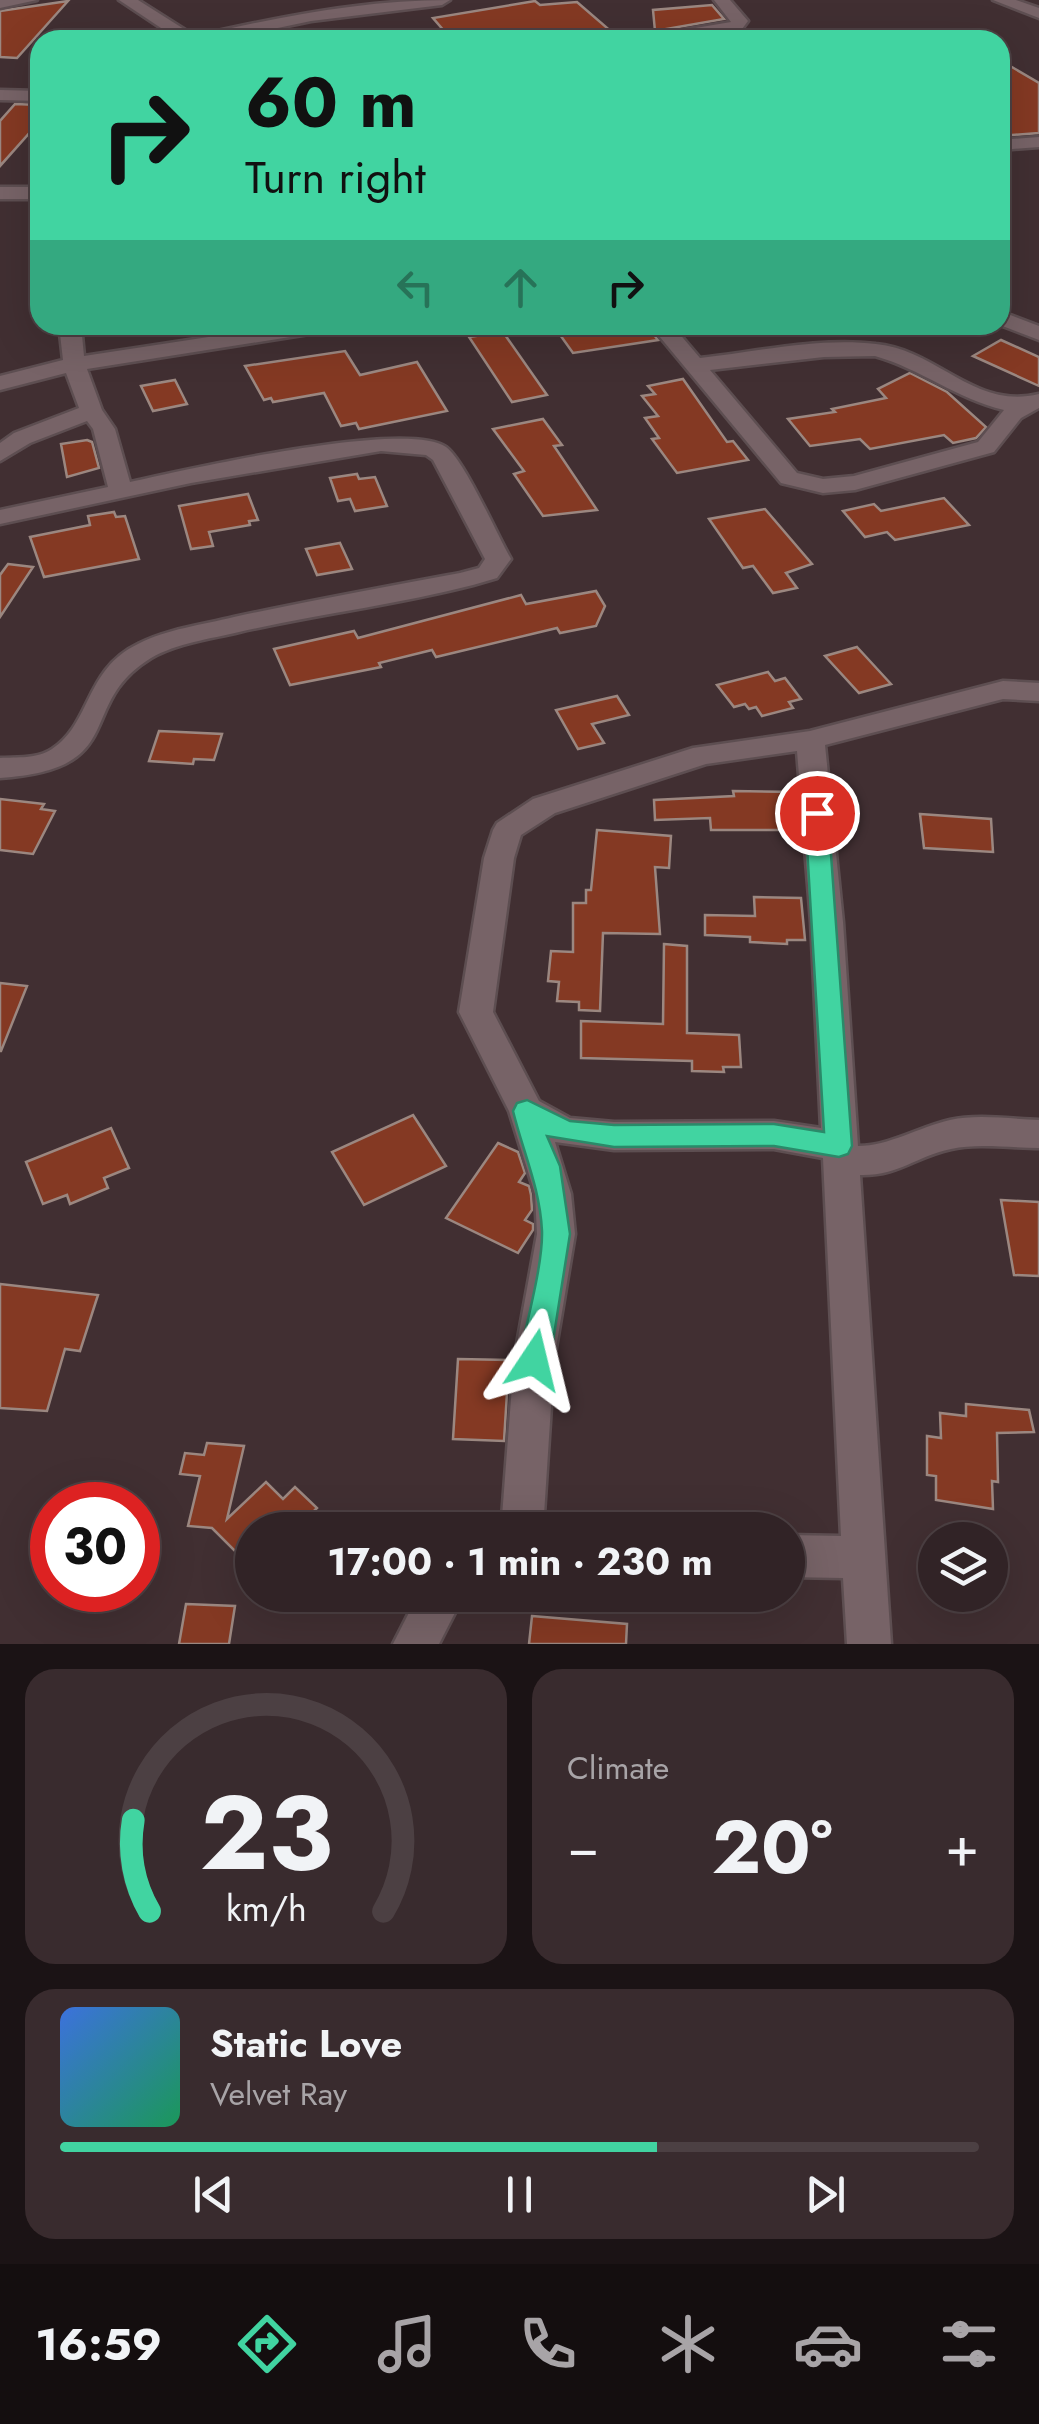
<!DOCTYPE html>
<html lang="en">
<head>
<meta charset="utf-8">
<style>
  :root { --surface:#312326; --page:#392b2e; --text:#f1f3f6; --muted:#a8a4a7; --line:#4c4043; --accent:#41d4a1 }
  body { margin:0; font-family:Jost,sans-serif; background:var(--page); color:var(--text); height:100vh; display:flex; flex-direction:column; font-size:38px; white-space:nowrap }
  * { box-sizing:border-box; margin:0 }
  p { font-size:32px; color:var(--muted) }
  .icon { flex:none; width:55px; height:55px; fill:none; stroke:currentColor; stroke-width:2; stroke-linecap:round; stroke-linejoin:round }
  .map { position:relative; height:1644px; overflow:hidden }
  .sheet { display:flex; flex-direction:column; gap:25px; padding:25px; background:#1b1315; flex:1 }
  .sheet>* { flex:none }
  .top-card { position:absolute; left:30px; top:30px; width:980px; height:305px; border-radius:30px; box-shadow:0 10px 40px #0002,0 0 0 2px var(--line); background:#41d4a1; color:#111; overflow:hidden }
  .controls { position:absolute; left:918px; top:1522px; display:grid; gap:20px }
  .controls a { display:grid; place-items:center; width:90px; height:90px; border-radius:50%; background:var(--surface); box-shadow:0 10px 40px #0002,0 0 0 2px var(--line); font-size:50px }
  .speed { position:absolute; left:30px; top:1482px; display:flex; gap:20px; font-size:50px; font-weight:700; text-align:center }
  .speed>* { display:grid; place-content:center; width:130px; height:130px; border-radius:50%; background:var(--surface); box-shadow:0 10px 40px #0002,0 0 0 2px var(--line); line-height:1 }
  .speed .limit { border:15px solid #d22; background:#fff; color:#111 }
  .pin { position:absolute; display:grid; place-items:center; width:85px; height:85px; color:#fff; margin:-42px; border:5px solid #fff; border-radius:50%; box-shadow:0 2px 10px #0007 }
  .me { position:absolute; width:110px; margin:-55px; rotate:10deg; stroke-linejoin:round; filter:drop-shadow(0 0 8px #0008) }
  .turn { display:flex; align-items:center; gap:35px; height:210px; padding:0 50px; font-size:45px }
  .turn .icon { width:130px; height:130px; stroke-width:2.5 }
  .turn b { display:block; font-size:70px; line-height:85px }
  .lanes { display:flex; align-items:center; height:95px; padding:0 50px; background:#0003; justify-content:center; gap:50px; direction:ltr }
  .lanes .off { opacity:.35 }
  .big { font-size:75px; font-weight:700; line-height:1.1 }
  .sheet .card { flex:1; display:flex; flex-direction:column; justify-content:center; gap:15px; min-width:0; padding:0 35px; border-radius:30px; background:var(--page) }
  .sheet .dial { align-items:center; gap:0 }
  .dial svg { height:260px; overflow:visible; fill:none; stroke:var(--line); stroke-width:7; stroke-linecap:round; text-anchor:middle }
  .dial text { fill:var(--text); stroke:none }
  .song { display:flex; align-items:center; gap:30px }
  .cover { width:120px; height:120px; border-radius:15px; background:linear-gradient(135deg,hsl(220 70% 55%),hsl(150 70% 35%)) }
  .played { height:10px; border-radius:5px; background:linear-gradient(90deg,var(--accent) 65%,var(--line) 65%) }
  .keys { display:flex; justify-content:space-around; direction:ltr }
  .heat { display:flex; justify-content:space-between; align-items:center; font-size:55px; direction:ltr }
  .sheet .tiles { flex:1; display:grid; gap:25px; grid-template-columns:1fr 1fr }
  .card:last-child { grid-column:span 2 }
  .trip { position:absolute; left:235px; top:1512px; width:570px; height:100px; border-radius:50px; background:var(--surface); box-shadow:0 10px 40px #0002,0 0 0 2px var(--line); font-weight:700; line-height:100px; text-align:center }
  .tabs { display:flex; height:160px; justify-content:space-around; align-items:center; background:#140e0f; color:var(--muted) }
  .tabs .icon { width:70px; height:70px }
  .tabs .selected { color:var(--accent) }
  .tabs b { font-size:45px; color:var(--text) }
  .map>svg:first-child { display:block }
</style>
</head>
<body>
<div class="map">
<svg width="1039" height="1644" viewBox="0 0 1039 1644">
  <rect width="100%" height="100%" fill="#412f32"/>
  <g fill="#843923" stroke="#9b8780" stroke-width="2.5">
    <polygon points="68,1 17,58 0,57 0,11"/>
    <polygon points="535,1 540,5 577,2 613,33 558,40 452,40 433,18"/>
    <polygon points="712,5 724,19 655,31 653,10"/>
    <polygon points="1000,60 1039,83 1039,133 1000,136"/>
    <polygon points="15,104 40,105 40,121 0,166 0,121"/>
    <polygon points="553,325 646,325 658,340 573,353"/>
    <polygon points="503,332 547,395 512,402 469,337"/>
    <polygon points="1001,340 1039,357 1039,386 973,356"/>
    <polygon points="345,351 360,375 417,362 447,411 359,429 356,423 341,426 324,393 273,402 271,398 264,400 245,366"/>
    <polygon points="910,373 947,392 986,427 976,438 953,443 944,435 870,449 860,439 810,446 788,419 835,412 832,409 886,398 878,389"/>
    <polygon points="683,379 727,442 733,441 748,460 677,473 652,439 659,438 645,418 658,416 642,396 655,394 648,386"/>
    <polygon points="175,380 187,404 153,411 141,386"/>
    <polygon points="543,419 562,445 554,446 597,510 543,516 514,474 524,471 493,429"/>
    <polygon points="87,440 92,442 99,468 67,477 61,444"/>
    <polygon points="357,474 359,479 375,477 387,506 355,511 350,499 338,501 330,478"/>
    <polygon points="248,494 258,520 249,521 250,525 209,532 213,546 191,549 179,506"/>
    <polygon points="944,498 969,525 895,540 887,532 865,537 843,511 874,504 881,511"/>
    <polygon points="765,509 812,564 786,573 797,588 773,593 753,566 743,568 709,519"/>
    <polygon points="114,512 116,517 125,516 139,559 44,577 30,537 90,525 88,516"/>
    <polygon points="340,543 352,569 317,575 306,549"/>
    <polygon points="8,564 33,567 0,617 0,575"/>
    <polygon points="596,591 605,606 596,626 560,633 557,628 436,657 432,650 379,663 381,667 290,685 274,649 354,631 358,638 521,595 526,604"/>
    <polygon points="857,647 891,684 859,693 825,656"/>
    <polygon points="768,672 775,681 785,678 801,699 789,702 793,708 762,716 756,707 749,709 745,704 734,707 717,685"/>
    <polygon points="617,696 629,715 592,724 604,743 578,749 556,710"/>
    <polygon points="159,731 222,734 214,760 194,759 193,764 149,761"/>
    <polygon points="733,791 797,792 800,830 711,830 710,818 655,820 654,800 734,796"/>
    <polygon points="0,799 44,804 41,809 55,811 33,854 0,850"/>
    <polygon points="920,814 991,819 993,852 924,848"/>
    <polygon points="597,830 671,836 669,868 655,867 660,934 603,933 600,1011 579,1010 579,1002 557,1001 559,982 548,981 551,951 573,952 573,903 586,903 586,890 591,890"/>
    <polygon points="754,897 801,898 805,940 787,940 787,944 750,942 750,937 705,935 705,915 755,916"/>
    <polygon points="664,944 687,946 687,1033 739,1035 741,1067 723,1067 724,1072 692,1071 692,1061 581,1058 581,1021 663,1024"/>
    <polygon points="0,983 27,986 1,1051 0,1051"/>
    <polygon points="413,1115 446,1166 364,1205 332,1152"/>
    <polygon points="111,1128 129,1168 104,1178 108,1188 70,1204 67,1195 43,1204 26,1162"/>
    <polygon points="498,1143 518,1152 525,1173 519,1182 529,1186 531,1195 532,1210 525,1220 533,1224 533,1230 518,1253 446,1218"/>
    <polygon points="1001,1200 1039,1202 1039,1276 1014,1275"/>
    <polygon points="0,1284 98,1295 80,1351 65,1349 47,1411 0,1408"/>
    <polygon points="458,1359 509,1360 504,1441 453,1439"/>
    <polygon points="966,1404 1029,1410 1034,1432 997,1433 998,1482 992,1481 993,1509 936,1500 936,1476 927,1475 927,1436 941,1438 940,1413 966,1416"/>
    <polygon points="207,1443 244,1446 227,1519 266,1482 283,1499 295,1487 317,1508 295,1530 252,1530 252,1568 212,1528 188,1526 200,1476 180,1474 185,1453 204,1455"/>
    <polygon points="186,1604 235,1606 229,1644 179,1644"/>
    <polygon points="532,1616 627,1624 626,1644 529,1644"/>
  </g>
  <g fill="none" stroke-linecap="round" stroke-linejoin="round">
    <defs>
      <g id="street">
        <polygon points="0,0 37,0 0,8"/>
        <path d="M119 0H138L195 36C279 17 363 0 450 0L442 5 311 21 220 40H179Z"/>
        <polygon points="714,0 730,0 748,21 742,29 682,40 646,40 654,35 731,22"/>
        <polygon points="993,0 1016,0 1039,8 1039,18"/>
        <polygon points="0,90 40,91 40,101 0,100"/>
        <polygon points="1039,137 1039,147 1000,150 1000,140"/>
        <rect x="0" y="187" width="40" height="12"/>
        <polygon points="1000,311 1039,326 1039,340 1000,325"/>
        <path d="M59 325H81L84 356 287 325H339L328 331 87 369 102 410 115 429 130 482C185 470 406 419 446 447 465 461 497 535 511 559L497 578 473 585C396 605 317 614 239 632 210 639 177 643 151 658 74 705 132 769 0 778V758C17 757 37 759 52 749 91 724 85 669 138 644 167 629 202 625 234 617 309 601 385 587 460 573L479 568 485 559 433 460 426 455 381 451 191 483 0 524V510L108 487 93 429 87 421 30 443 0 461V443L14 433 79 408 66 373 0 390V376L63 360Z"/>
        <path d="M650 325H672L700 358C757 352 819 337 876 344 938 350 974 410 1039 394V408L1021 418 994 452 855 490 823 493 781 483ZM875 356C921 369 957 399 1004 410L978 442 854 476 823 479 797 473 710 370 824 357Z"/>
        <path d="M1003 681 1039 683V701L1003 699 825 745 843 922 858 1146C889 1146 919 1127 950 1120 977 1114 1011 1119 1039 1120V1148C1011 1148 978 1143 951 1149 914 1157 899 1176 860 1175L891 1644H847L843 1578 788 1577V1535L841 1536 823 1158 774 1149 614 1150 555 1142 571 1194 575 1234 554 1360 543 1530H501L514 1360 537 1234 535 1194 509 1111 459 1012 484 858 493 830 497 823 533 799 693 748 810 731ZM797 751 811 922 821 1128 774 1121 614 1122 570 1118 539 1101 493 1012 514 858 521 835 555 813 706 764Z"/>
        <polygon points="418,1595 464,1595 439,1644 393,1644"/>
      </g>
    </defs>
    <use href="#street" stroke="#5d4e51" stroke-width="5"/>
    <use href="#street" fill="#776367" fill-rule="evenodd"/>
  </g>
  <path fill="#41d4a1" stroke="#2a8a69" stroke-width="2.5" d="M817 805 828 813 852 1146 848 1154 839 1157 774 1146 614 1147 547 1136 560 1166 570 1234 550 1360 545 1370 534 1374 524 1370 519 1360C526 1324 543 1265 542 1231 540 1188 523 1152 513 1111L517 1103 527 1100 570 1121 614 1125 774 1124 824 1132 805 813Z"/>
</svg>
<div class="controls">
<a><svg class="icon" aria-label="layers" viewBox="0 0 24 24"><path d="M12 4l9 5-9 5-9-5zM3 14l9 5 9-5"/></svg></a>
</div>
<div class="speed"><div class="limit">30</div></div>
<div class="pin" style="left:817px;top:813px;background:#d93025"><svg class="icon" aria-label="arrive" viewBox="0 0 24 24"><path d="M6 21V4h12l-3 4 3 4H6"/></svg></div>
<svg class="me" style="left:534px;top:1360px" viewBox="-20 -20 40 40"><path d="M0-17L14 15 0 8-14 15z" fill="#41d4a1" stroke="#fff" stroke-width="4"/></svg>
<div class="trip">17:00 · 1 min · 230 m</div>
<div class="top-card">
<div class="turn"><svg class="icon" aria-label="right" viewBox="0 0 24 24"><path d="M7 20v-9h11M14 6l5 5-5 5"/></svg><div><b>60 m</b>Turn right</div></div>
<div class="lanes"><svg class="icon off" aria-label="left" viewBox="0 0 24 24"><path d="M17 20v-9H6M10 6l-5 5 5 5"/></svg><svg class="icon off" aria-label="ahead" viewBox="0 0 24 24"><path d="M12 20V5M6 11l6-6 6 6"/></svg><svg class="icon" aria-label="right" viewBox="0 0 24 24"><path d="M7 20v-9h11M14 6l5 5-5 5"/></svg></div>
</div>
</div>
<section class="sheet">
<div class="tiles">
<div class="card dial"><svg viewBox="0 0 100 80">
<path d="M14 69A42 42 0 1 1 86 69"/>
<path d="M14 69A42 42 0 0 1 9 41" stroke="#41d4a1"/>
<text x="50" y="56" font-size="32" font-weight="700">23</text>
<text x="50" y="72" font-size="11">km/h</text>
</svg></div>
<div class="card"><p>Climate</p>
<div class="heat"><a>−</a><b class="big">20°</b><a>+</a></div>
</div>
<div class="card">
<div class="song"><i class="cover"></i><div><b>Static Love</b><p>Velvet Ray</p></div></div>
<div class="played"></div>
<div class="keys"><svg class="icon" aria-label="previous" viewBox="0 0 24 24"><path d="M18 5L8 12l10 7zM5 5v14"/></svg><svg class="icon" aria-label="pause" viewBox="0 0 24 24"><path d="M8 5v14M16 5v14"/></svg><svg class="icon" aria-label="next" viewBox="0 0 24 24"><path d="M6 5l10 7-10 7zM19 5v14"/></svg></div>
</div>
</div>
</section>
<nav class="tabs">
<b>16:59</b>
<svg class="icon selected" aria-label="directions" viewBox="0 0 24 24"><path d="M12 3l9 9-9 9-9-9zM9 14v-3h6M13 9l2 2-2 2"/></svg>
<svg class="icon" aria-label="music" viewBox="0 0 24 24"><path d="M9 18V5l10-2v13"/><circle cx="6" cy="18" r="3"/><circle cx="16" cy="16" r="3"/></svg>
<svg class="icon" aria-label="phone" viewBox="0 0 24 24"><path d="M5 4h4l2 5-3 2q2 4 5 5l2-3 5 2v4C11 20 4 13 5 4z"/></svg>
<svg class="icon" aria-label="climate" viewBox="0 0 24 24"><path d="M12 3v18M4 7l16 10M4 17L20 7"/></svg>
<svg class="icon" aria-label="car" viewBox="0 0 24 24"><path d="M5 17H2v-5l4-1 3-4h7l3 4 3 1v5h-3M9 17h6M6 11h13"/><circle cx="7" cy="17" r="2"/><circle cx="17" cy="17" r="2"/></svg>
<svg class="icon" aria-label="filters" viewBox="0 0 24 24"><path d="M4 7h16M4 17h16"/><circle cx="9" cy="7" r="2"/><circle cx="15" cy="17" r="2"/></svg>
</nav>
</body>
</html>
